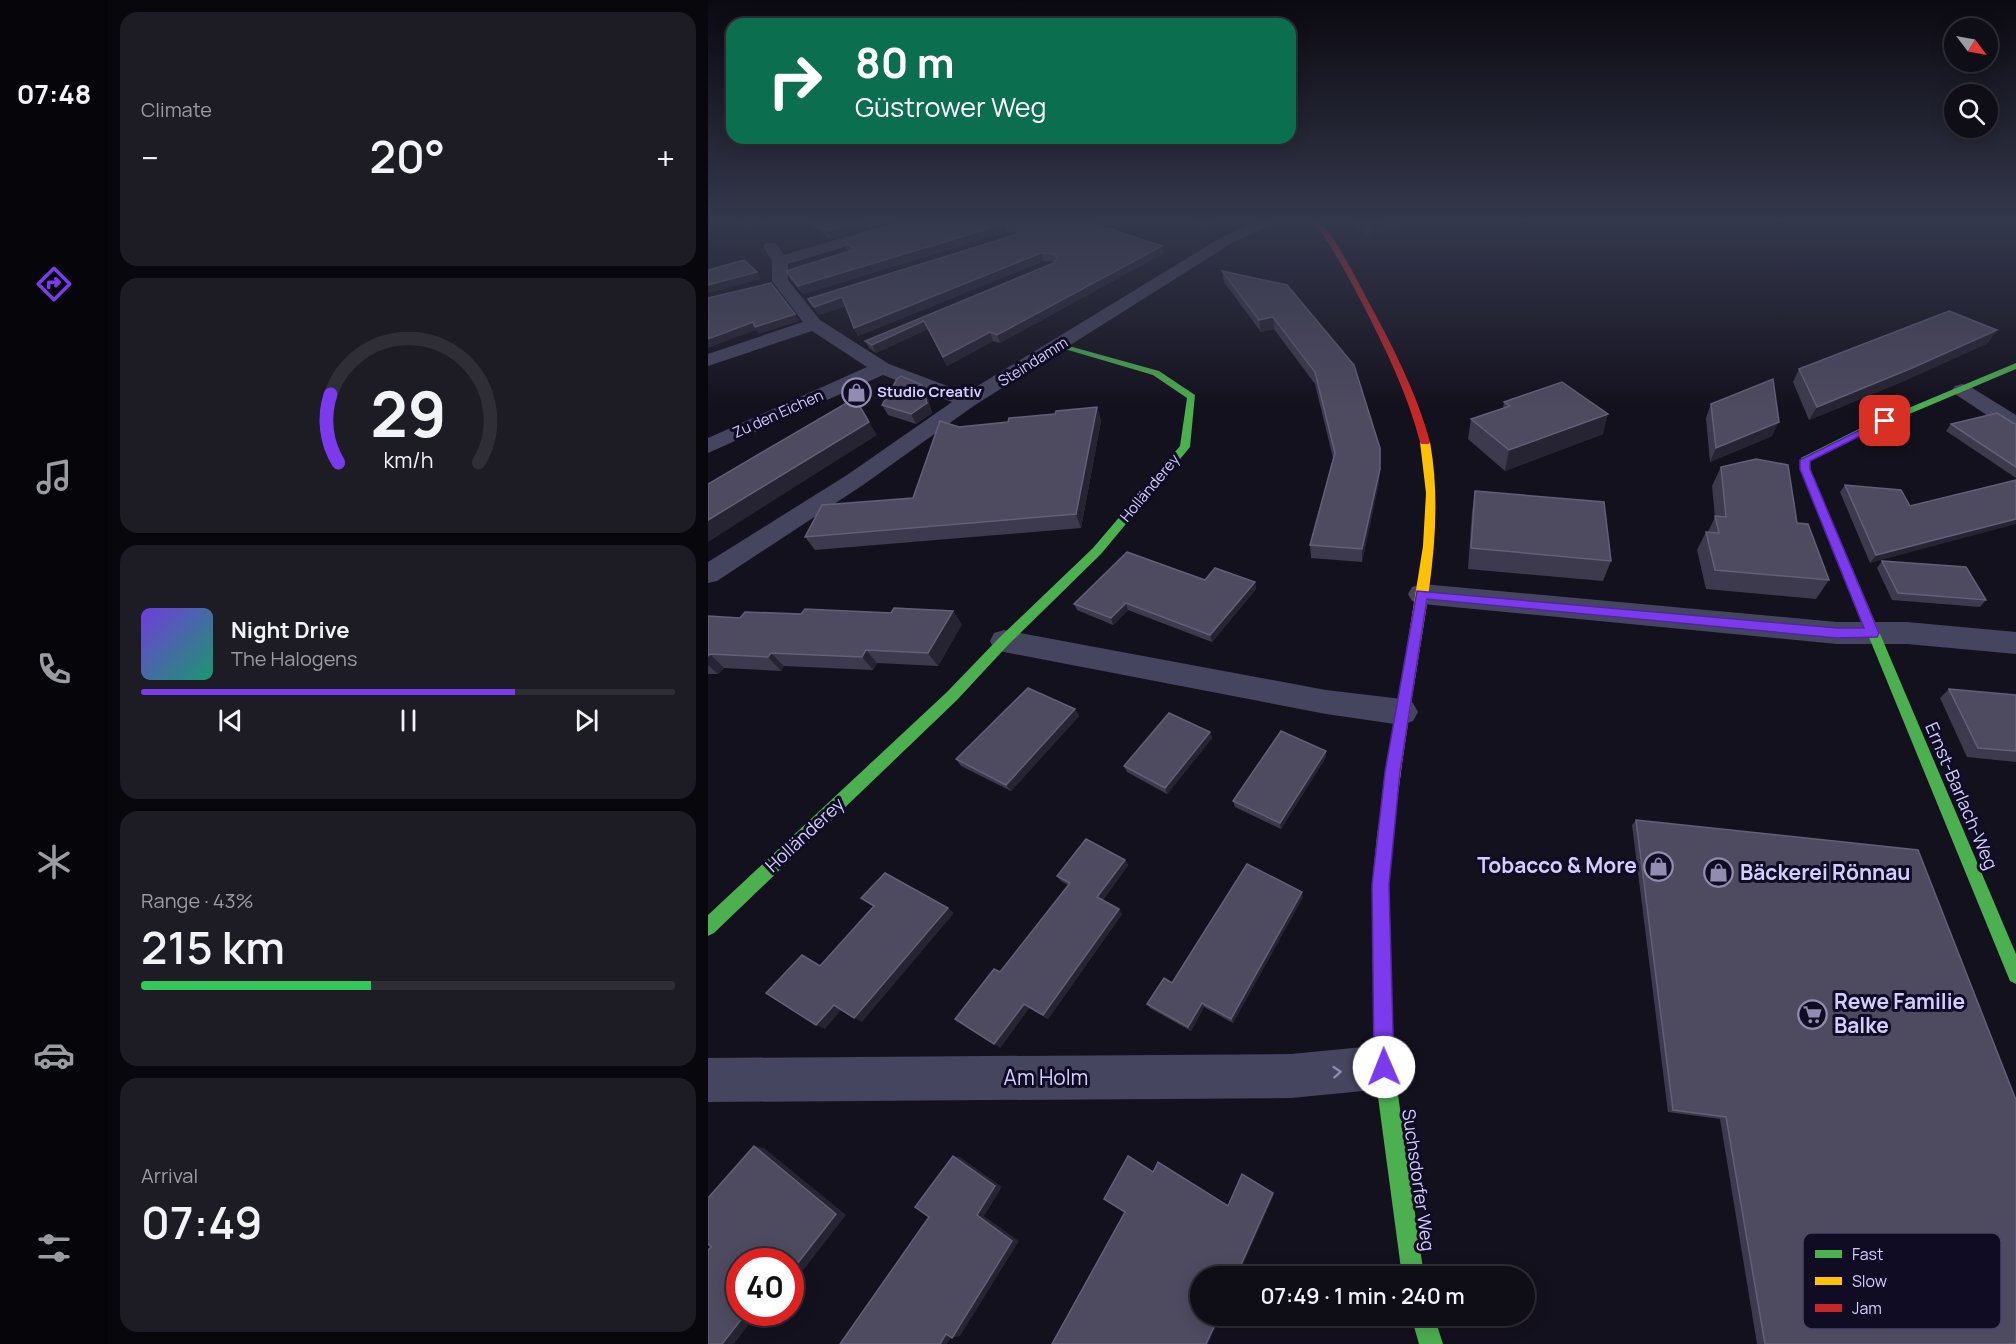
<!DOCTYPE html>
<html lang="en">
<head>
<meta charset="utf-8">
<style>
  :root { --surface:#0f0d16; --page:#1d1b23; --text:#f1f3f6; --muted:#9b9ca1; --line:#2f2d35; --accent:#7c3aed }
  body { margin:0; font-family:Manrope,sans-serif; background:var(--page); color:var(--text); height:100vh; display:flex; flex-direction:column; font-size:22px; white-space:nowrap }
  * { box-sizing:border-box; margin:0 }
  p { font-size:20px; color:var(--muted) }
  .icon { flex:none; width:33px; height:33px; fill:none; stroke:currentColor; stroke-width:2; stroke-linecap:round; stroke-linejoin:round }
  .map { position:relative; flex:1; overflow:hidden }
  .sheet { display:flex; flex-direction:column; gap:12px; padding:12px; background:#08070c; width:600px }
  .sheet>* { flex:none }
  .hud { position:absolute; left:18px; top:18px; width:570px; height:126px; border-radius:18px; box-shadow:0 3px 15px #0003,0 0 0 2px var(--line); background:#0b6e4f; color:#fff; overflow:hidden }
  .needle { width:39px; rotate:122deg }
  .buttons { position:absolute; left:1236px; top:18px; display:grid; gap:12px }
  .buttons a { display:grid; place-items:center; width:54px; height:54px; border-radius:50%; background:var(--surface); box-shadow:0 3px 15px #0003,0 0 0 2px var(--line); font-size:30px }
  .speed { position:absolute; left:18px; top:1248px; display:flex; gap:12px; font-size:30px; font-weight:700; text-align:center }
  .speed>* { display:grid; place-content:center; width:78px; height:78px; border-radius:50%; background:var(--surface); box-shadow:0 3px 15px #0003,0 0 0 2px var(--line); line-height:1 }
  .speed .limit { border:9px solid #d22; background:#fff; color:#111 }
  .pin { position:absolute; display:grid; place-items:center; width:51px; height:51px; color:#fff; margin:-26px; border-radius:12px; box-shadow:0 3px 9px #0006 }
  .me { position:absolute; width:66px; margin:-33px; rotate:359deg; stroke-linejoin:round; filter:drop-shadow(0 0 4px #0008) }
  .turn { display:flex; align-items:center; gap:21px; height:126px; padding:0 30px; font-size:27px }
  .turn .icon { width:78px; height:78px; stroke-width:2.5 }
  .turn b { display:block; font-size:42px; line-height:51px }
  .big { font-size:45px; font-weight:600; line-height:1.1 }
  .sheet .tile { flex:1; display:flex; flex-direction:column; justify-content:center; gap:9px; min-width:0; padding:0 21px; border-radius:18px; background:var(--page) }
  .sheet .dial { align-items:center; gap:0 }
  .dial svg { height:156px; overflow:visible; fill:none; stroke:var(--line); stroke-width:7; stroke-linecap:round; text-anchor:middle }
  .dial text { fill:var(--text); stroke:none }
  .song { display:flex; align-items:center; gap:18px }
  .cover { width:72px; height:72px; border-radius:9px; background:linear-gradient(135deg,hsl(260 70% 55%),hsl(160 70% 35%)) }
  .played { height:6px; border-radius:3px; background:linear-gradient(90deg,var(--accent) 70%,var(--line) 70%) }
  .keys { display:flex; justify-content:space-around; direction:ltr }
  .heat { display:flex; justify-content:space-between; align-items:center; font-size:33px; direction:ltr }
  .charge { height:9px; border-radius:4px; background:linear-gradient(90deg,#34c759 43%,var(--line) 0) }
  .trip { position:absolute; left:482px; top:1266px; width:345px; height:60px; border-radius:30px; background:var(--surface); box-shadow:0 3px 15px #0003,0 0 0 2px var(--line); font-weight:600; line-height:60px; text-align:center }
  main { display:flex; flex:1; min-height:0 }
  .tabs { display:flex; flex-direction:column; width:108px; justify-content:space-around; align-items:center; background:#060509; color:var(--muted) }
  .tabs .icon { width:42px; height:42px }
  .tabs .on { color:var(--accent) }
  .tabs b { font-size:27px; color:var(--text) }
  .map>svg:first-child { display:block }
</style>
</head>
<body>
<main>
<nav class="tabs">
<b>07:48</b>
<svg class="icon on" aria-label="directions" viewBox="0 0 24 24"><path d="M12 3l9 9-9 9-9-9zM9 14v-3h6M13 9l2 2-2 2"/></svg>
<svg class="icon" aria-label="music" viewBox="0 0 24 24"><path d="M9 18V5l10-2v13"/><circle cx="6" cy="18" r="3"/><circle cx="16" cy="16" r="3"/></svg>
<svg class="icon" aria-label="phone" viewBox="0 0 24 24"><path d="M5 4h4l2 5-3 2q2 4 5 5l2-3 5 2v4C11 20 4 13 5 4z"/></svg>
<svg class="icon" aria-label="climate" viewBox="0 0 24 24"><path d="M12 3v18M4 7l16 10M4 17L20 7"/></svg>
<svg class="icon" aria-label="car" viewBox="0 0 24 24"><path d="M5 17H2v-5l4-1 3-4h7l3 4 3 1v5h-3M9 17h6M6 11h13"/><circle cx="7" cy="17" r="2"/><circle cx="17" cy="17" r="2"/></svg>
<svg class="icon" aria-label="filters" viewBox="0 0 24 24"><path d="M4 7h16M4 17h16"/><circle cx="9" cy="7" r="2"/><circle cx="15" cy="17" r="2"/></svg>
</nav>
<section class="sheet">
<div class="tile"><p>Climate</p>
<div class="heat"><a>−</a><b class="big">20°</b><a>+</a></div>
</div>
<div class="tile dial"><svg viewBox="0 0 100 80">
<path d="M14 69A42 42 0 1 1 86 69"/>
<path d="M14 69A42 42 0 0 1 10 34" stroke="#7c3aed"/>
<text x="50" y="56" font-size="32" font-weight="700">29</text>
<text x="50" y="72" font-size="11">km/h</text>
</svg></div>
<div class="tile">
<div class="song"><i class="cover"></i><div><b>Night Drive</b><p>The Halogens</p></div></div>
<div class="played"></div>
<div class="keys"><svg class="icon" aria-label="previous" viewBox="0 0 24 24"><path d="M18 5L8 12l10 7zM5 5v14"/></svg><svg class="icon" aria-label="pause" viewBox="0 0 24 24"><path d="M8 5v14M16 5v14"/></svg><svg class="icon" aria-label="next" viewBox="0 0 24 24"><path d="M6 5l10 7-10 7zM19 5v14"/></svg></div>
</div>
<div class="tile"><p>Range · 43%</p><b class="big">215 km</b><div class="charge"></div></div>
<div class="tile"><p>Arrival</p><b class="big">07:49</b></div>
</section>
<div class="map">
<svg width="1308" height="1344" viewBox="0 0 1308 1344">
  <rect width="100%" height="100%" fill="#14111e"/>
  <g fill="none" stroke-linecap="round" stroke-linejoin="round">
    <g fill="#46455f" fill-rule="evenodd">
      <polygon points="194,220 218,220 216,223 80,264 80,280 112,320 181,364 258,393 514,237 552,220 573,220 524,243 267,405 155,485 9,581 0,583 0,562 139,475 244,402 175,375 0,453 0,438 159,367 104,331 0,366 0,354 95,322 64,281 64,261 55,246 58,243 68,243 76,255"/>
      <polygon points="1254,384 1261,386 1308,415 1308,430 1300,429 1247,394 1244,390 1247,386"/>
      <polygon points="714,584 1129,622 1199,622 1308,632 1308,654 1199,644 1129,644 714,604 704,601 700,594 704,587"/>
      <polygon points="296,630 618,690 694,699 705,703 710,712 705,721 694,725 618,714 296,652 286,649 282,641 286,633"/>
      <polygon points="676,1045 691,1052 698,1067 691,1082 676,1089 583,1098 0,1102 0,1058 583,1054"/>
    </g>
    <g fill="#4caf50" fill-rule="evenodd">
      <polygon points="350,343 451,371 487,395 482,447 393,554 301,644 249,700 6,933 0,936 0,915 239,692 291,638 385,548 472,446 479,398 445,375 350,347"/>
      <polygon points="1308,363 1308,369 1161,431 1102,461 1102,469 1308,954 1308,984 1302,981 1092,469 1093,458 1155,427"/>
      <polygon points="677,829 683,831 685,836 680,885 686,1067 716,1276 694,1276 666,1067 664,885 669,836 671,831"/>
      <polygon points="703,1316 726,1316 735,1344 711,1344"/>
    </g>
    <path fill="#ffc107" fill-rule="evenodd" d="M717 439 722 442C736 520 720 596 708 673 699 727 691 781 685 836L683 841 677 843 671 841 669 836 715 546 718 493 712 442Z"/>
    <path fill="#c62828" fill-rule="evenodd" d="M604 220H611C631 244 645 272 659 299 684 345 708 391 722 442L721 444H713L712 442C699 392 677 348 654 303 639 274 624 246 604 220Z"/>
  </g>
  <g fill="#3d3a4d">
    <polygon points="24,220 73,220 39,230"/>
    <polygon points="95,220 185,220 123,239"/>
    <polygon points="204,220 375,220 454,246 456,253 292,343 285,341 239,366 220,329 168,353 162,349 157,341 346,263 348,262 335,261 150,336 138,306 111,315 100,299 307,235 309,232 298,232 95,294 82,279 78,271 142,251 139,249 135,241"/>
    <polygon points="476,220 515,220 497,230"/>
    <polygon points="637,220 727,220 662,236"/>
    <polygon points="514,271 579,285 671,482 654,562 603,558 602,545 625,458 607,384 566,329 553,332 516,282"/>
    <polygon points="1280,343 1196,381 1101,420 1085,382 1091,369"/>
    <polygon points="214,385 219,395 224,413 208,424 180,415 174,405"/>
    <polygon points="796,402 895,434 797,471 760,439 763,419 795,408"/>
    <polygon points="1003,404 1064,436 1002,462 998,418"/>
    <polygon points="389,407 393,421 373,528 107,550 97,537 205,498 251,427 300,422"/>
    <polygon points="1305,423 1308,424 1308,478 1238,431 1243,424"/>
    <polygon points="1013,467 1121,580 1108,599 998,589 989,550 998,532 1000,532 1007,517 1004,486"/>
    <polygon points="1308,480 1162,563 1132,492 1137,485 1202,506"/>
    <polygon points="767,491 903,561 895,581 760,569 764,512"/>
    <polygon points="1174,561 1278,600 1272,607 1184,600 1169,568"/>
    <polygon points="497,580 547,582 548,589 504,642 420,610 405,625 369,610 366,604"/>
    <polygon points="0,616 32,618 254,624 230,666 169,663 165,670 76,666 73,671 16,668 10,674 0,674"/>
    <polygon points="1241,689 1308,695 1308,762 1259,757 1232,698"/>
    <polygon points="367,709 371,716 303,791 253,766 248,759"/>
    <polygon points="502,732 504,738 459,794 419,772 416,766"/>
    <polygon points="618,751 618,757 573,829 527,807 525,801"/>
    <polygon points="928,820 1308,1344 1049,1344 1012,1119 960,1112 924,825"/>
    <polygon points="417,860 420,865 395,900 414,914 340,1019 321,1008 292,1048 292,972 360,885 353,881 349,876"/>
    <polygon points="595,897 525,1023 496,1007 483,1031 442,1008 439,1004 464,983"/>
  </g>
  <g fill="#262332">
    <polygon points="42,220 73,220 39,230 35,222"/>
    <polygon points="156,220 185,220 123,239 119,231"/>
    <polygon points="504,220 515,220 497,230 496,225"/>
    <polygon points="679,220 727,220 662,236 662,224"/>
    <polygon points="296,224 298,232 95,294 90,286"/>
    <polygon points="454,246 456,253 292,343 289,335"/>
    <polygon points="333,253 335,261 150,336 146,328"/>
    <polygon points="49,272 53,279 0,293 0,285"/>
    <polygon points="134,297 139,306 111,315 106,307"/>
    <polygon points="87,314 91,321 51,334 48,330 0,348 0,339 45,322"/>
    <polygon points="565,317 566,329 553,332 551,320"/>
    <polygon points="216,321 220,329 168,353 164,345"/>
    <polygon points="1289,330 1280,343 1196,381 1101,420 1109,407"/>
    <polygon points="282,332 285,341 239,366 235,357"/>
    <polygon points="214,385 219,395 224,413 208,424 203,414"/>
    <polygon points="389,407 393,421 373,528 368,514"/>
    <polygon points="900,414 895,434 797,471 801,450"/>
    <polygon points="161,422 169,435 0,542 0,520"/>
    <polygon points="1071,422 1064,436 1002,462 1008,448"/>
    <polygon points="672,469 671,482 654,562 654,549"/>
    <polygon points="1308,519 1308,524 1162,563 1168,555"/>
    <polygon points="547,582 548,589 504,642 502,635"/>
    <polygon points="418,603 420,610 405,625 403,618"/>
    <polygon points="245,611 254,624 230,666 220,653"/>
    <polygon points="158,650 169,663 165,670 154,657"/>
    <polygon points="63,653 76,666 73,671 60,657"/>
    <polygon points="2,654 16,668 10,674 0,665 0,656"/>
    <polygon points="367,709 371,716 303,791 298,785"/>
    <polygon points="502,732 504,738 459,794 457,788"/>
    <polygon points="618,751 618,757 573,829 572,823"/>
    <polygon points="417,860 420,865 393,903 389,897"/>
    <polygon points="594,892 595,897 525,1023 523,1019"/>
    <polygon points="240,908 246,913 154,1022 146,1018"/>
    <polygon points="411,909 414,914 340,1019 335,1015"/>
    <polygon points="494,1003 496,1007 483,1031 480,1027"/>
    <polygon points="316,1004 321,1008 292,1048 286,1044"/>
    <polygon points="126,1005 134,1009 117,1029 108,1025"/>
    <polygon points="46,1146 56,1148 138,1215 82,1287 82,1273"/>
    <polygon points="245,1156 252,1157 294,1187 276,1216 311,1241 252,1336 244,1338 269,1215"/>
    <polygon points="565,1193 566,1195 530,1276 528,1276"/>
    <polygon points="39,1312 50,1312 26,1344 14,1344"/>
    <polygon points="511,1316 513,1316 500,1344 498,1344"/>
    <polygon points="247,1332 239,1344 232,1344 238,1334"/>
  </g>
  <g fill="#4e4a60" stroke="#635f79" stroke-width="1.5">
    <polygon points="102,220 156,220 119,231"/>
    <polygon points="204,220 375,220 454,246 289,335 282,332 235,357 216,321 164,345 157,341 346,263 349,259 347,254 333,253 146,328 134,297 106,307 100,299 307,235 312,229 306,224 296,224 90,286 78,271 148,249 135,241"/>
    <polygon points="487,220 504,220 496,225"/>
    <polygon points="656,220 679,220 662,224"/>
    <polygon points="36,260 49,272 0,285 0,270"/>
    <polygon points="514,271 579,285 646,365 672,448 672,469 654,549 602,545 627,453 607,372 565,317 551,320"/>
    <polygon points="63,283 87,314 47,327 45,322 0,339 0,298"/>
    <polygon points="1241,311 1289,330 1204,368 1109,407 1091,369"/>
    <polygon points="193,376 214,385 219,403 203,414 174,405 189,379"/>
    <polygon points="1065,379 1071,422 1008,448 1003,404"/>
    <polygon points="854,382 900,414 801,450 763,419 802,406 796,402"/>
    <polygon points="147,398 161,422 0,520 0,484"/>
    <polygon points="389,407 368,514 97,537 114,505 205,498 232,421 251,427 300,422 301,418 347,414 348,411"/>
    <polygon points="1289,413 1305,423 1308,424 1308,467 1243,424"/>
    <polygon points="1048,459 1080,465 1089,523 1100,524 1121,580 1007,570 998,532 1011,533 1007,516 1018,517 1013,467"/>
    <polygon points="1308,480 1308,519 1168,555 1137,485 1193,490 1202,506"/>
    <polygon points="767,491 896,502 903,561 763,548"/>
    <polygon points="419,552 497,580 507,568 547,582 502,635 418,603 403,618 366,604"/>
    <polygon points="1174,561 1258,567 1278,600 1190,593"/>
    <polygon points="186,608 245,611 220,653 158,650 154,657 63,653 60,657 2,654 0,656 0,616 32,618 37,612 93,614 97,609 183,613"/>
    <polygon points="320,688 367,709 298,785 248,759"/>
    <polygon points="1241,689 1308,695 1308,751 1270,748"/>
    <polygon points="461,713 502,732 457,788 416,766"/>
    <polygon points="573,731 618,751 572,823 525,801"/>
    <polygon points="928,820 1210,850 1308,1100 1308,1344 1057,1344 1018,1117 965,1110"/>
    <polygon points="378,839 417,860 389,897 411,909 335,1015 316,1004 286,1044 247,1019 286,969 292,972 362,883 349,876"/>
    <polygon points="539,864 594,892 523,1019 494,1003 480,1027 439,1004 456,978 464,983"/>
    <polygon points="177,873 240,908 146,1018 126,1005 108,1025 58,993 94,955 112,966 166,906 153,898"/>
    <polygon points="46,1146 128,1214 82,1273 82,1262 32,1262 32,1312 39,1312 14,1344 0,1344 0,1250 3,1247 0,1244 0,1198"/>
    <polygon points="245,1156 287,1186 269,1215 304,1241 244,1338 238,1334 232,1344 132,1344 221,1217 207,1207"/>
    <polygon points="420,1156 445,1172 450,1162 520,1206 534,1174 565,1193 528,1276 492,1276 492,1316 511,1316 498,1344 344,1344 417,1212 396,1199"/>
  </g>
  <defs><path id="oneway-chevron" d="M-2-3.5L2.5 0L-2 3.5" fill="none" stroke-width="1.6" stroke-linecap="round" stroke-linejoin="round" transform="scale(1.5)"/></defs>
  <use stroke="#8d8aaf" href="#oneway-chevron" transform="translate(629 1072) rotate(-5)"/>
  <linearGradient id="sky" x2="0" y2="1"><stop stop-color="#0b0910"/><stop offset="0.54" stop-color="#34384c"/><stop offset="1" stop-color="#34384c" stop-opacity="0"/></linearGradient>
  <rect width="1308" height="409" fill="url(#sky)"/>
  <polygon fill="#7c3aed" stroke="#51269a" stroke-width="1.5" points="1174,419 1182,421 1102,461 1102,469 1171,633 1169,637 1129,638 719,599 692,772 681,885 686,1067 683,1074 676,1077 669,1074 666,1067 664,885 677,772 709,591 1129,628 1156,628 1092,469 1092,460"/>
  <defs>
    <symbol id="shop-ring" viewBox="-11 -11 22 22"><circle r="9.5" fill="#100c23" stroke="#918cb0" stroke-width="1.5"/><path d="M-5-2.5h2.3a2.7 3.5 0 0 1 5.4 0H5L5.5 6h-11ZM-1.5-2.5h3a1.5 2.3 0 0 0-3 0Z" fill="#918cb0"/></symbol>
    <symbol id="supermarket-ring" viewBox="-11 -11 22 22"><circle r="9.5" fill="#100c23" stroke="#918cb0" stroke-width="1.5"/><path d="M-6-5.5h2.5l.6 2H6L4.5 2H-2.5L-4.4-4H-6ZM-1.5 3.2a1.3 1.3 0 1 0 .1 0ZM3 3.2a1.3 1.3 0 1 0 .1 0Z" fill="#918cb0"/></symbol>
  </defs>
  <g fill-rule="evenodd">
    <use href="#shop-ring" x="132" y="376" width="33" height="33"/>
    <use href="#shop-ring" x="934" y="850" width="33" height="33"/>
    <use href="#shop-ring" x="994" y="856" width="33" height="33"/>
    <use href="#supermarket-ring" x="1088" y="998" width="33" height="33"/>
  </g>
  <g text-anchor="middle" stroke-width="6" stroke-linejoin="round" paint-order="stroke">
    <g font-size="15" fill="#d4ceff" stroke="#100c23">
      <text transform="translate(325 362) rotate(-32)" y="5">Steindamm</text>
      <text transform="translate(70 414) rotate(-24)" y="5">Zu den Eichen</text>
      <text transform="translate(442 488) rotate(-50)" y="5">Holländerey</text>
    </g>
    <g font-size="15" font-weight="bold" fill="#d4ceff" stroke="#100c23" text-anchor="start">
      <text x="169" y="397">Studio Creativ</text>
    </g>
    <g font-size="18" fill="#d4ceff" stroke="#100c23">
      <text transform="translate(1253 796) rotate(67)" y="6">Ernst-Barlach-Weg</text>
      <text transform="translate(97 835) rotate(-43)" y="6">Holländerey</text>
      <text transform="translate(710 1180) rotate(82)" y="6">Suchsdorfer Weg</text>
    </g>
    <g font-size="21" font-weight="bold" fill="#d4ceff" stroke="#100c23" text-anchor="start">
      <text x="929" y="873" text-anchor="end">Tobacco &amp; More</text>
      <text x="1032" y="880">Bäckerei Rönnau</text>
      <text x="1126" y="1009">Rewe Familie<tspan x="1126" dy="24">Balke</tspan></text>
    </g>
    <g font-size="21" fill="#d4ceff" stroke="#100c23">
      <text x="338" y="1085">Am Holm</text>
    </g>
  </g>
  <rect x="1095" y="1233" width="198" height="96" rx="9" fill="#100c23" stroke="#4b4665" stroke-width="1.5"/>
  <rect x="1107" y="1250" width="27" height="8" fill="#4caf50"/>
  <rect x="1107" y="1277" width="27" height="8" fill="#ffc107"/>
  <rect x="1107" y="1304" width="27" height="8" fill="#c62828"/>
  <g font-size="16" fill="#d4ceff">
    <text x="1144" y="1260">Fast</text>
    <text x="1144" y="1287">Slow</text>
    <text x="1144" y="1314">Jam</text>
  </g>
</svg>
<div class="buttons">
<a><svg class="needle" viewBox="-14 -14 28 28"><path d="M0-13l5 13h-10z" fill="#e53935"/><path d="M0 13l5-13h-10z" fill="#9b9ca1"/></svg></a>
<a><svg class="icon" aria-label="search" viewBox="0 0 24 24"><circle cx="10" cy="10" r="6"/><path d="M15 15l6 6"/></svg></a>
</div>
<div class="speed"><div class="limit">40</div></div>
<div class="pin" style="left:1177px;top:421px;background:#d93025"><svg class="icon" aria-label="arrive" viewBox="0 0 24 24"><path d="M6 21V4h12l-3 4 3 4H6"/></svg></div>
<svg class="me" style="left:676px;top:1067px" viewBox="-20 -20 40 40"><circle r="19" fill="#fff"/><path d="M0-13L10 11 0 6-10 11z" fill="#7c3aed"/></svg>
<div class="trip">07:49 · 1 min · 240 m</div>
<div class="hud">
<div class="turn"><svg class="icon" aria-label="right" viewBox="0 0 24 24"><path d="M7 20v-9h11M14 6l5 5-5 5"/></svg><div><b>80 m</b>Güstrower Weg</div></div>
</div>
</div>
</main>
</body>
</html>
